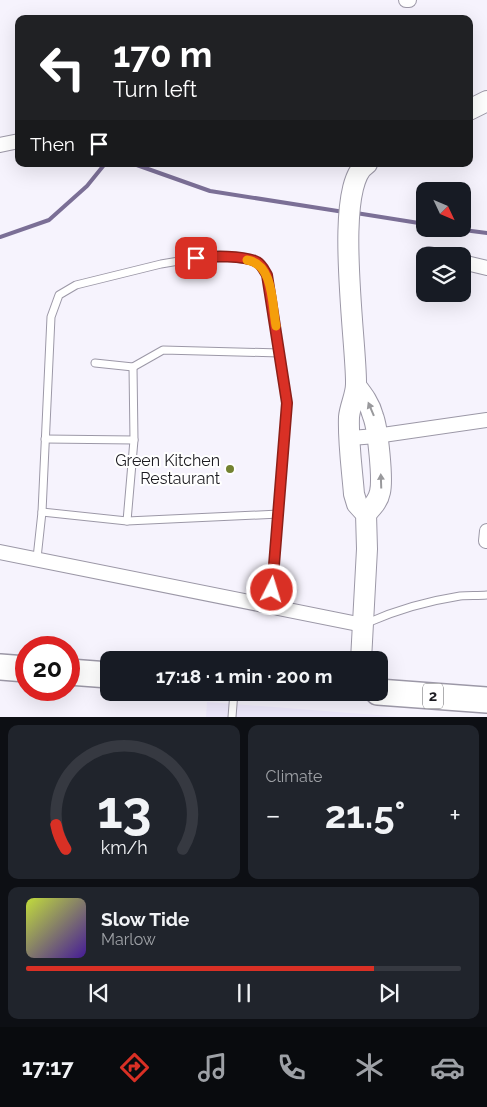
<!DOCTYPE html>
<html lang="en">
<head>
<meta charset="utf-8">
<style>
  :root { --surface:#171b24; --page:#20242c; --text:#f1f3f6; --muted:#9ea1a6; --line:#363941; --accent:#d93025 }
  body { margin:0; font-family:Raleway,sans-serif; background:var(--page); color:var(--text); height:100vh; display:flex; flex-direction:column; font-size:19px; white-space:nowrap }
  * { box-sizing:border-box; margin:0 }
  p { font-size:16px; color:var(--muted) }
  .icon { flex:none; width:28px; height:28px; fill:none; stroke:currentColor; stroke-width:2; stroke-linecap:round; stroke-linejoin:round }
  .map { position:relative; height:717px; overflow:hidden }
  .drawer { display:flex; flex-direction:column; gap:8px; padding:8px; background:#0d0f14; flex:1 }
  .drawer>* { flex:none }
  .top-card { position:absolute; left:15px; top:15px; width:458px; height:152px; border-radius:10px; box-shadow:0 5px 20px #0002; background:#202124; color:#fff; overflow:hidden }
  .needle { width:32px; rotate:134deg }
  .controls { position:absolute; left:416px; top:182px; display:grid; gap:10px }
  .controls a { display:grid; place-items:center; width:55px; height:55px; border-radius:10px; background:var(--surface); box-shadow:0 5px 20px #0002; font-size:25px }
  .speed { position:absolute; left:15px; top:636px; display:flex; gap:10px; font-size:25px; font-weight:700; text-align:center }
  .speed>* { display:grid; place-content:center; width:65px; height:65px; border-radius:50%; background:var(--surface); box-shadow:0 5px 20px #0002; line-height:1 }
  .speed .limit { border:8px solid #d22; background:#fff; color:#111 }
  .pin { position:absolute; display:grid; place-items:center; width:42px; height:42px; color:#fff; margin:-21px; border-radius:10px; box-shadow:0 2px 8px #0006 }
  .me { position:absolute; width:55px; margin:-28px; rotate:5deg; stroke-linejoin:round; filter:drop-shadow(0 0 4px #0008) }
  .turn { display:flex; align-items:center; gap:18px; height:105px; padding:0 15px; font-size:22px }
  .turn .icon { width:65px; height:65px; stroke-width:2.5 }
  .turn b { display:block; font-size:35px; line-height:42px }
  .then { display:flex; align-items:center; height:48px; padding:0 15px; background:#0003; gap:10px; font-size:19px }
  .big { font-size:38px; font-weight:700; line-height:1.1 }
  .drawer .tile { flex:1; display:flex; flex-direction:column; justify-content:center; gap:8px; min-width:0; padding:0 18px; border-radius:10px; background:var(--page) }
  .drawer .dial { align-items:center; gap:0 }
  .dial svg { height:130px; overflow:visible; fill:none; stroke:var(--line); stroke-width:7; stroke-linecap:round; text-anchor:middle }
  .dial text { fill:var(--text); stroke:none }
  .song { display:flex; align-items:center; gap:15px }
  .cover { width:60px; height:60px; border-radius:8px; background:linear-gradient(135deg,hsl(70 70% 55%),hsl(260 70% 35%)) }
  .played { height:5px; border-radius:2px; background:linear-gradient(90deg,var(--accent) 80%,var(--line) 80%) }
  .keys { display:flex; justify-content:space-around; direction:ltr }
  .heat { display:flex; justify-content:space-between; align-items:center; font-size:28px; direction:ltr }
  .drawer .tiles { flex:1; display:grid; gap:8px; grid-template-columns:1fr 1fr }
  .tile:last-child { grid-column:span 2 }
  .trip { position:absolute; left:100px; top:651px; width:288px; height:50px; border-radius:10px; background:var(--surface); box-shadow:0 5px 20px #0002; font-weight:700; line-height:50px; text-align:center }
  .dock { display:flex; height:80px; justify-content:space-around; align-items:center; background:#090b0e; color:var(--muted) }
  .dock .icon { width:35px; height:35px }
  .dock .active { color:var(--accent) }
  .dock b { font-size:22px; color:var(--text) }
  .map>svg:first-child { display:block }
</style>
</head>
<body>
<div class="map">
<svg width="487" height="717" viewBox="0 0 487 717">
  <rect width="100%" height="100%" fill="#f6f3fd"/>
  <polygon fill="#f0ebfe" points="207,702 402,717 206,717"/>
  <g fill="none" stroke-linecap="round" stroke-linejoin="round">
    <g stroke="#7b6f96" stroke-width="4">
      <polyline points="134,164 210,191 344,212"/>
      <polyline points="356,213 425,224"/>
      <polyline points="456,229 487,233"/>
      <polyline points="0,237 49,220 87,186 104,165 113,164"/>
    </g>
    <defs>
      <g id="lane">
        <polyline points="95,363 133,367 163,350 280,353"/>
        <polyline points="45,439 134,440"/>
        <polyline points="42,512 127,521 279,514"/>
        <polyline points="127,521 134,440 133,367"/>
        <polyline points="37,558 42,512 51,317 59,295 76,285 161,264 214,255 256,261 263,267 267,275 287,403 270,607"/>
        <path d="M367 623C396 610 428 601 460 596 469 595 478 596 487 595"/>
        <polyline points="232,717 234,692"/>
      </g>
      <g id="street">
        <polyline points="406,0 409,0"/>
        <polyline points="0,145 19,141"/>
        <polyline points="429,254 438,256"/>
        <polyline points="462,262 487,268"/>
        <polyline points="351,438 376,436 487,420"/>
        <polyline points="486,541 487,531"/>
        <polyline points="0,552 363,625"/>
      </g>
      <g id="secondary">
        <polyline points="469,110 487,101"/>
        <path d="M356 386C363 395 370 404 373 416 378 429 383 479 380 492 378 502 372 507 366 514"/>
        <path d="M361 660 367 549 366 514 357 504 354 494C352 469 348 442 349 417 350 406 356 395 356 384 357 345 332 183 367 164"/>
      </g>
      <g id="highway">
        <polyline points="0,667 26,669"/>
        <polyline points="69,672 109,675"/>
        <polyline points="378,692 487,700"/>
      </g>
    </defs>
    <use href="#lane" stroke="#9c98a7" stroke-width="9"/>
    <use href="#street" stroke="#9c98a7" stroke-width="16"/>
    <use href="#secondary" stroke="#9c98a7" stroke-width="22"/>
    <use href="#highway" stroke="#9c98a7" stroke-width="28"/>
    <use href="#lane" stroke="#fff" stroke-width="7"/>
    <use href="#street" stroke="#fff" stroke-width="14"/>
    <use href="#secondary" stroke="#fff" stroke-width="20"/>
    <use href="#highway" stroke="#fff" stroke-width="25"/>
  </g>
  <defs><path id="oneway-solid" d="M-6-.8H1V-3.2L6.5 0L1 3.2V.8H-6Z" transform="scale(1.25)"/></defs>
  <g fill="#99999c">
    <use href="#oneway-solid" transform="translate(371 409) rotate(-113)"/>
    <use href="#oneway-solid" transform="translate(381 481) rotate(-92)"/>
  </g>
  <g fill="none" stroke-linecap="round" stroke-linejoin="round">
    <defs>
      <path id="route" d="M196 258C211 256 244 255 257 262 262 265 264 270 267 275L287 403 272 590"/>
    </defs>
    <use href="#route" stroke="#8d1f18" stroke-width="12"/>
    <use href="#route" stroke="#d93025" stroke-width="9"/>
    <path stroke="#f59e0b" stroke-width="9" d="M247 260C274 264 272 305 276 326"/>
  </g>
  <circle fill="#738231" stroke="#fff" stroke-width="2" cx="230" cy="469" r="5"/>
  <g text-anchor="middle" stroke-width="4" stroke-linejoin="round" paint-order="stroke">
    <rect fill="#fff" stroke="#616064" stroke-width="1" x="423" y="683.5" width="20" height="25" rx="4"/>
    <g font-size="15" font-weight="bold" fill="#1d1c22">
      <text x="433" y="701">2</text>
    </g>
    <g font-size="16" fill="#1d1c22" stroke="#fff" text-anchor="end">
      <text x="220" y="466">Green Kitchen<tspan x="220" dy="18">Restaurant</tspan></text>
    </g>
  </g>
</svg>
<div class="controls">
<a><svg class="needle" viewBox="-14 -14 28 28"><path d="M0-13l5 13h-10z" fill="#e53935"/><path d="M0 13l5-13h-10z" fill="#9ea1a6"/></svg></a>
<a><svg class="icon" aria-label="layers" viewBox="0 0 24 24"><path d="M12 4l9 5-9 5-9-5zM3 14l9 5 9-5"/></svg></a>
</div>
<div class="speed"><div class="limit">20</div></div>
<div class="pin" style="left:196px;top:258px;background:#d93025"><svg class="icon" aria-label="arrive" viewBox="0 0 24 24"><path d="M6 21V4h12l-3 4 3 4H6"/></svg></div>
<svg class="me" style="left:272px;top:590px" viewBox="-20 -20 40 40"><circle r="17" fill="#d93025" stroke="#fff" stroke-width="3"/><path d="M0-11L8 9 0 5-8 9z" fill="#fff"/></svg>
<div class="trip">17:18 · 1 min · 200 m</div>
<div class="top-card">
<div class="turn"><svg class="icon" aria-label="left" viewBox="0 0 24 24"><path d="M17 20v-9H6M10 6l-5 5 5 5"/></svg><div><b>170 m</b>Turn left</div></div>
<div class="then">Then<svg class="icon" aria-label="arrive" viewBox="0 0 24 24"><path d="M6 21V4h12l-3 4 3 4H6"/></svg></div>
</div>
</div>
<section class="drawer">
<div class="tiles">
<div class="tile dial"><svg viewBox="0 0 100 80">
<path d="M14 69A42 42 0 1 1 86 69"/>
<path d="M14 69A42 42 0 0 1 8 54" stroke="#d93025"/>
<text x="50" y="56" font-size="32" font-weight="700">13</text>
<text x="50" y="72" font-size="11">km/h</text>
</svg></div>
<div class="tile"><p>Climate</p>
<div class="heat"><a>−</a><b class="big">21.5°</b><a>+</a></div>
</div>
<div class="tile">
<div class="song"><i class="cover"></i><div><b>Slow Tide</b><p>Marlow</p></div></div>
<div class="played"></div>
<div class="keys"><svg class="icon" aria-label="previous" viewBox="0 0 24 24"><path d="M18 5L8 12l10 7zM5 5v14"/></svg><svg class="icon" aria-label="pause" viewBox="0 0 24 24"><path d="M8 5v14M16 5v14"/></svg><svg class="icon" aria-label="next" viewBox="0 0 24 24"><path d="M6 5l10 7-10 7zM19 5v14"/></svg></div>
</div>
</div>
</section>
<nav class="dock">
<b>17:17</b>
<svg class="icon active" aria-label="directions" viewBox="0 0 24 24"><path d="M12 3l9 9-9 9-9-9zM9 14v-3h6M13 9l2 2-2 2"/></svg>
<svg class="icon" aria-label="music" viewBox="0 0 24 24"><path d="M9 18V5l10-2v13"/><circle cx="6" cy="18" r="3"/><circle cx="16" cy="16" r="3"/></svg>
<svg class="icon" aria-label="phone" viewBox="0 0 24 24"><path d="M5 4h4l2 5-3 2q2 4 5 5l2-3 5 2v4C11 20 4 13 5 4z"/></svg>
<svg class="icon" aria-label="climate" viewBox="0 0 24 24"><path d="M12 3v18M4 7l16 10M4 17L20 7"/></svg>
<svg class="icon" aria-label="car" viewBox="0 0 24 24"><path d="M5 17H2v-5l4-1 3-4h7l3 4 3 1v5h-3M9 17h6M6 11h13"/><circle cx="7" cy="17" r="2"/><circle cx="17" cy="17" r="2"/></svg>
</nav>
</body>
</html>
